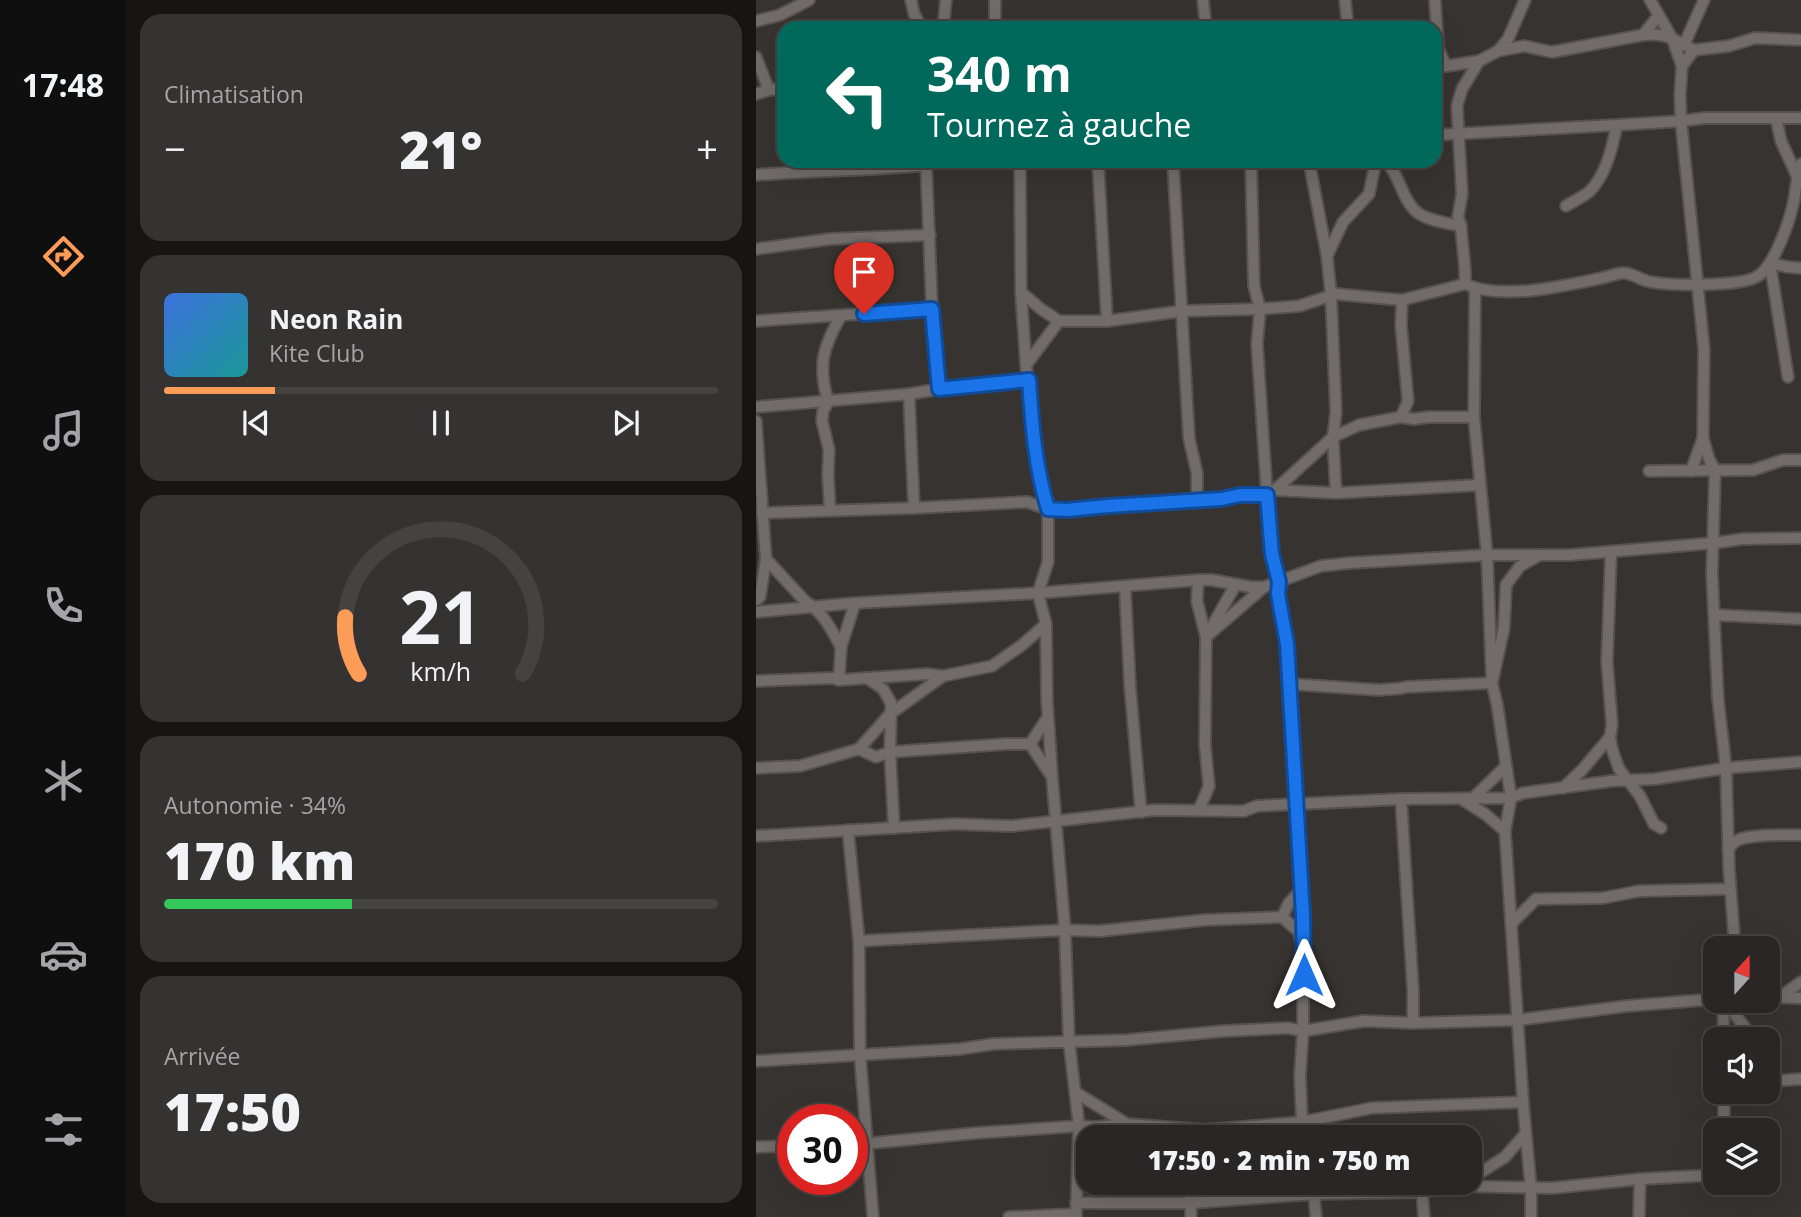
<!DOCTYPE html>
<html lang="fr">
<head>
<meta charset="utf-8">
<style>
  :root { --surface:#292625; --page:#353232; --text:#f1f3f6; --muted:#a5a5a7; --line:#454342; --accent:#fd9c56 }
  body { margin:0; font-family:"Open Sans",sans-serif; background:var(--page); color:var(--text); height:100vh; display:flex; flex-direction:column; font-size:26px; white-space:nowrap }
  * { box-sizing:border-box; margin:0 }
  p { font-size:23px; color:var(--muted) }
  .icon { flex:none; width:38px; height:38px; fill:none; stroke:currentColor; stroke-width:2; stroke-linecap:round; stroke-linejoin:round }
  .map { position:relative; flex:1; overflow:hidden }
  .panel { display:flex; flex-direction:column; gap:14px; padding:14px; background:#171514; width:630px }
  .panel>* { flex:none }
  .top-card { position:absolute; left:21px; top:21px; width:665px; height:147px; border-radius:21px; box-shadow:0 7px 28px #0002,0 0 0 2px var(--line); background:#00695c; color:#fff; overflow:hidden }
  .needle { width:46px; rotate:21deg }
  .buttons { position:absolute; left:947px; top:936px; display:grid; gap:14px }
  .buttons a { display:grid; place-items:center; width:77px; height:77px; border-radius:14px; background:var(--surface); box-shadow:0 7px 28px #0002,0 0 0 2px var(--line); font-size:35px }
  .speed { position:absolute; left:21px; top:1104px; display:flex; gap:14px; font-size:35px; font-weight:700; text-align:center }
  .speed>* { display:grid; place-content:center; width:91px; height:91px; border-radius:50%; background:var(--surface); box-shadow:0 7px 28px #0002,0 0 0 2px var(--line); line-height:1 }
  .speed .limit { border:10px solid #d22; background:#fff; color:#111 }
  .pin { position:absolute; display:grid; place-items:center; width:60px; height:60px; color:#fff; margin:-72px -30px; border-radius:50% 50% 50% 0; rotate:-45deg; box-shadow:0 0 7px #0007 }
  .pin .icon { rotate:45deg }
  .me { position:absolute; width:77px; margin:-38px; rotate:0deg; stroke-linejoin:round; filter:drop-shadow(0 0 5px #0008) }
  .turn { display:flex; align-items:center; gap:24px; height:147px; padding:0 35px; font-size:32px }
  .turn .icon { width:91px; height:91px; stroke-width:2.5 }
  .turn b { display:block; font-size:49px; line-height:60px }
  .big { font-size:52px; font-weight:800; line-height:1.1 }
  .panel .widget { flex:1; display:flex; flex-direction:column; justify-content:center; gap:10px; min-width:0; padding:0 24px; border-radius:21px; background:var(--page) }
  .panel .dial { align-items:center; gap:0 }
  .dial svg { height:182px; overflow:visible; fill:none; stroke:var(--line); stroke-width:7; stroke-linecap:round; text-anchor:middle }
  .dial text { fill:var(--text); stroke:none }
  .song { display:flex; align-items:center; gap:21px }
  .cover { width:84px; height:84px; border-radius:10px; background:linear-gradient(135deg,hsl(220 70% 55%),hsl(180 70% 35%)) }
  .played { height:7px; border-radius:4px; background:linear-gradient(90deg,var(--accent) 20%,var(--line) 20%) }
  .keys { display:flex; justify-content:space-around; direction:ltr }
  .heat { display:flex; justify-content:space-between; align-items:center; font-size:38px; direction:ltr }
  .charge { height:10px; border-radius:5px; background:linear-gradient(90deg,#34c759 34%,var(--line) 0) }
  .trip { position:absolute; left:320px; top:1125px; width:406px; height:70px; border-radius:21px; background:var(--surface); box-shadow:0 7px 28px #0002,0 0 0 2px var(--line); font-weight:800; line-height:70px; text-align:center }
  main { display:flex; flex:1; min-height:0 }
  .dock { display:flex; flex-direction:column; width:126px; justify-content:space-around; align-items:center; background:#100f0f; color:var(--muted) }
  .dock .icon { width:49px; height:49px }
  .dock .selected { color:var(--accent) }
  .dock b { font-size:32px; color:var(--text) }
  .map>svg:first-child { display:block }
</style>
</head>
<body>
<main>
<nav class="dock">
<b>17:48</b>
<svg class="icon selected" aria-label="directions" viewBox="0 0 24 24"><path d="M12 3l9 9-9 9-9-9zM9 14v-3h6M13 9l2 2-2 2"/></svg>
<svg class="icon" aria-label="music" viewBox="0 0 24 24"><path d="M9 18V5l10-2v13"/><circle cx="6" cy="18" r="3"/><circle cx="16" cy="16" r="3"/></svg>
<svg class="icon" aria-label="phone" viewBox="0 0 24 24"><path d="M5 4h4l2 5-3 2q2 4 5 5l2-3 5 2v4C11 20 4 13 5 4z"/></svg>
<svg class="icon" aria-label="climate" viewBox="0 0 24 24"><path d="M12 3v18M4 7l16 10M4 17L20 7"/></svg>
<svg class="icon" aria-label="car" viewBox="0 0 24 24"><path d="M5 17H2v-5l4-1 3-4h7l3 4 3 1v5h-3M9 17h6M6 11h13"/><circle cx="7" cy="17" r="2"/><circle cx="17" cy="17" r="2"/></svg>
<svg class="icon" aria-label="filters" viewBox="0 0 24 24"><path d="M4 7h16M4 17h16"/><circle cx="9" cy="7" r="2"/><circle cx="15" cy="17" r="2"/></svg>
</nav>
<section class="panel">
<div class="widget"><p>Climatisation</p>
<div class="heat"><a>−</a><b class="big">21°</b><a>+</a></div>
</div>
<div class="widget">
<div class="song"><i class="cover"></i><div><b>Neon Rain</b><p>Kite Club</p></div></div>
<div class="played"></div>
<div class="keys"><svg class="icon" aria-label="previous" viewBox="0 0 24 24"><path d="M18 5L8 12l10 7zM5 5v14"/></svg><svg class="icon" aria-label="pause" viewBox="0 0 24 24"><path d="M8 5v14M16 5v14"/></svg><svg class="icon" aria-label="next" viewBox="0 0 24 24"><path d="M6 5l10 7-10 7zM19 5v14"/></svg></div>
</div>
<div class="widget dial"><svg viewBox="0 0 100 80">
<path d="M14 69A42 42 0 1 1 86 69"/>
<path d="M14 69A42 42 0 0 1 8 44" stroke="#fd9c56"/>
<text x="50" y="56" font-size="32" font-weight="700">21</text>
<text x="50" y="72" font-size="11">km/h</text>
</svg></div>
<div class="widget"><p>Autonomie · 34%</p><b class="big">170 km</b><div class="charge"></div></div>
<div class="widget"><p>Arrivée</p><b class="big">17:50</b></div>
</section>
<div class="map">
<svg width="1045" height="1217" viewBox="0 0 1045 1217">
  <rect width="100%" height="100%" fill="#373331"/>
  <g fill="none" stroke-linecap="round" stroke-linejoin="round">
    <defs>
      <g id="street">
        <polyline points="155,0 158,14 166,28"/>
        <polyline points="447,0 450,28"/>
        <polyline points="589,0 592,28"/>
        <polyline points="679,0 682,48 690,66"/>
        <polyline points="894,0 916,38 926,66 924,95 925,121 948,349 947,438 935,471"/>
        <polyline points="0,21 24,15 53,0"/>
        <polyline points="187,28 190,0"/>
        <polyline points="239,28 239,0"/>
        <path d="M887 35C909 32 919 40 938 50"/>
        <polyline points="928,45 948,0"/>
        <polyline points="742,51 752,39 769,0"/>
        <polyline points="0,57 13,90"/>
        <polyline points="679,66 690,66 723,61"/>
        <polyline points="926,66 938,50 973,46 999,38 1045,40"/>
        <polyline points="0,94 13,90 28,88"/>
        <polyline points="1020,118 1025,141 1041,176"/>
        <polyline points="679,135 861,125"/>
        <polyline points="170,161 176,309 183,389"/>
        <polyline points="264,161 265,292 270,365 277,441 283,479 292,509 292,562 282,593 290,624 291,700 296,776 309,930 313,1041 323,1126 320,1217"/>
        <polyline points="342,161 351,321"/>
        <polyline points="417,161 433,438 441,473 441,500"/>
        <polyline points="495,161 498,286 504,309 501,344 511,495 516,554 523,582 521,594 531,644 547,915 547,1031 544,1076 546,1122 550,1138"/>
        <polyline points="553,161 571,256 575,295 580,412 577,437 580,493"/>
        <path d="M630 161C644 175 646 201 662 213 673 221 692 223 705 226 706 246 710 264 709 284"/>
        <path d="M0 175C57 170 113 171 170 165"/>
        <path d="M810 206C818 201 827 197 834 191 851 173 856 147 861 125L925 121 949 118H1045"/>
        <polyline points="705,226 702,217 706,194 701,106 706,89 723,61 742,51 768,46 796,52 887,35 902,16"/>
        <polyline points="0,249 74,239 174,235"/>
        <polyline points="571,256 587,222 613,194 620,161"/>
        <polyline points="719,288 718,417 731,555 736,683 741,704 755,798 749,831 767,1102 775,1189 775,1217"/>
        <path d="M265 292 285 309 303 321H351L426 311 504 309 543 306 580 294 646 300 709 284C744 300 803 287 841 279 849 278 858 274 866 273 875 272 883 279 891 281 910 286 986 287 1002 276 1019 265 1034 220 1038 200 1040 188 1041 176 1045 164"/>
        <polyline points="0,321 176,309"/>
        <polyline points="270,365 303,321"/>
        <polyline points="1032,377 1014,263 1032,267 1045,268"/>
        <polyline points="153,394 158,508"/>
        <polyline points="0,407 153,394 183,389 273,380"/>
        <polyline points="645,417 652,401 645,325 646,300"/>
        <polyline points="0,421 10,559 4,597 0,600"/>
        <polyline points="947,438 953,459 959,470 956,574 962,699 970,768 973,868 979,948"/>
        <polyline points="893,471 997,470 1027,460 1045,460"/>
        <polyline points="519,490 577,437 603,425 645,417 658,419 672,417 718,417"/>
        <path d="M74 510 72 474 73 450 66 421 67 411 72 402C62 366 66 348 85 316"/>
        <polyline points="6,513 158,508 271,502 292,509 311,510 352,506 465,499 484,495 511,495 519,490 580,493 724,485"/>
        <polyline points="855,552 851,662 856,725 854,737 856,749 863,769 884,796 898,824 905,828"/>
        <path d="M10 559 49 601C67 612 75 629 85 647"/>
        <polyline points="442,580 441,601 450,637 508,587"/>
        <polyline points="369,587 374,686 385,812"/>
        <polyline points="0,612 99,603 282,593 442,580 456,580 495,587 508,587 565,566 593,563 731,555 813,555 958,543 986,539 1045,538"/>
        <polyline points="959,615 1045,619"/>
        <polyline points="111,678 127,689 135,703 134,752 138,828"/>
        <polyline points="83,680 85,647 99,603"/>
        <polyline points="0,681 77,678 83,680 170,674 187,676 236,666 266,645 290,624"/>
        <path d="M533 684 624 690C632 688 642 690 650 687L736 683 748 628 750 585 764 566 782 556"/>
        <polyline points="274,744 294,774"/>
        <polyline points="274,744 292,717"/>
        <polyline points="103,749 120,757 134,752 250,744 274,744"/>
        <polyline points="0,768 44,766 103,749 134,714 187,676"/>
        <polyline points="807,788 826,770 854,737"/>
        <polyline points="645,799 657,990 657,1023"/>
        <polyline points="716,799 750,766"/>
        <polyline points="707,800 729,814 749,831"/>
        <polyline points="443,810 453,786 449,745 450,637 480,584"/>
        <polyline points="92,830 103,941 104,1055 117,1217"/>
        <polyline points="0,836 199,824 256,826 398,810 488,811 501,806 645,799 755,798 767,793 855,781 899,779 970,768 1045,762"/>
        <path d="M972 849C974 847 978 842 980 841 992 834 1030 835 1045 835"/>
        <polyline points="526,917 542,931 546,942"/>
        <polyline points="755,924 780,899 847,898 883,891 974,889"/>
        <polyline points="103,941 309,930 344,931 449,920 526,917 533,903 545,890"/>
        <polyline points="1012,997 1045,998"/>
        <polyline points="1024,997 1045,982"/>
        <polyline points="967,1001 968,1040"/>
        <polyline points="969,1001 990,1029 994,1040"/>
        <polyline points="0,1061 204,1049 237,1044 371,1040 469,1031 532,1028 547,1031 608,1021 657,1023 761,1020 871,1006 959,999"/>
        <polyline points="1012,1081 1045,1079"/>
        <polyline points="319,1092 371,1124 449,1130 546,1122 616,1108 767,1102"/>
        <polyline points="968,1130 968,1092"/>
        <polyline points="96,1145 220,1133 323,1126 339,1127 371,1124"/>
        <polyline points="0,1147 37,1146"/>
        <polyline points="714,1179 749,1157 769,1134"/>
        <polyline points="434,1183 435,1217"/>
        <polyline points="557,1183 560,1217"/>
        <polyline points="666,1192 668,1217"/>
        <polyline points="320,1203 435,1203 558,1194 666,1192 705,1186 796,1188 884,1179 959,1175"/>
        <polyline points="253,1217 320,1214"/>
        <polyline points="883,1217 884,1179"/>
      </g>
    </defs>
    <use href="#street" stroke="#565250" stroke-width="14"/>
    <use href="#street" stroke="#716c69" stroke-width="10"/>
  </g>
  <g fill="none" stroke-linecap="round" stroke-linejoin="round">
    <defs>
      <path id="route" d="M108 314 176 309 183 389 273 380C276 424 279 466 292 509L311 510 352 506 465 499 484 495H511L516 554 523 582 522 594 531 644 547 915 548 975"/>
    </defs>
    <use href="#route" stroke="#114b97" stroke-width="18"/>
    <use href="#route" stroke="#1a73e8" stroke-width="12"/>
  </g>
</svg>
<div class="buttons">
<a><svg class="needle" viewBox="-14 -14 28 28"><path d="M0-13l5 13h-10z" fill="#e53935"/><path d="M0 13l5-13h-10z" fill="#a5a5a7"/></svg></a>
<a><svg class="icon" aria-label="sound" viewBox="0 0 24 24"><path d="M4 9h4l5-4v14l-5-4H4zM17 9q2 3 0 6"/></svg></a>
<a><svg class="icon" aria-label="layers" viewBox="0 0 24 24"><path d="M12 4l9 5-9 5-9-5zM3 14l9 5 9-5"/></svg></a>
</div>
<div class="speed"><div class="limit">30</div></div>
<div class="pin" style="left:108px;top:314px;background:#d93025"><svg class="icon" aria-label="arrive" viewBox="0 0 24 24"><path d="M6 21V4h12l-3 4 3 4H6"/></svg></div>
<svg class="me" style="left:548px;top:975px" viewBox="-20 -20 40 40"><path d="M0-17L14 15 0 8-14 15z" fill="#1a73e8" stroke="#fff" stroke-width="4"/></svg>
<div class="trip">17:50 · 2 min · 750 m</div>
<div class="top-card">
<div class="turn"><svg class="icon" aria-label="left" viewBox="0 0 24 24"><path d="M17 20v-9H6M10 6l-5 5 5 5"/></svg><div><b>340 m</b>Tournez à gauche</div></div>
</div>
</div>
</main>
</body>
</html>
